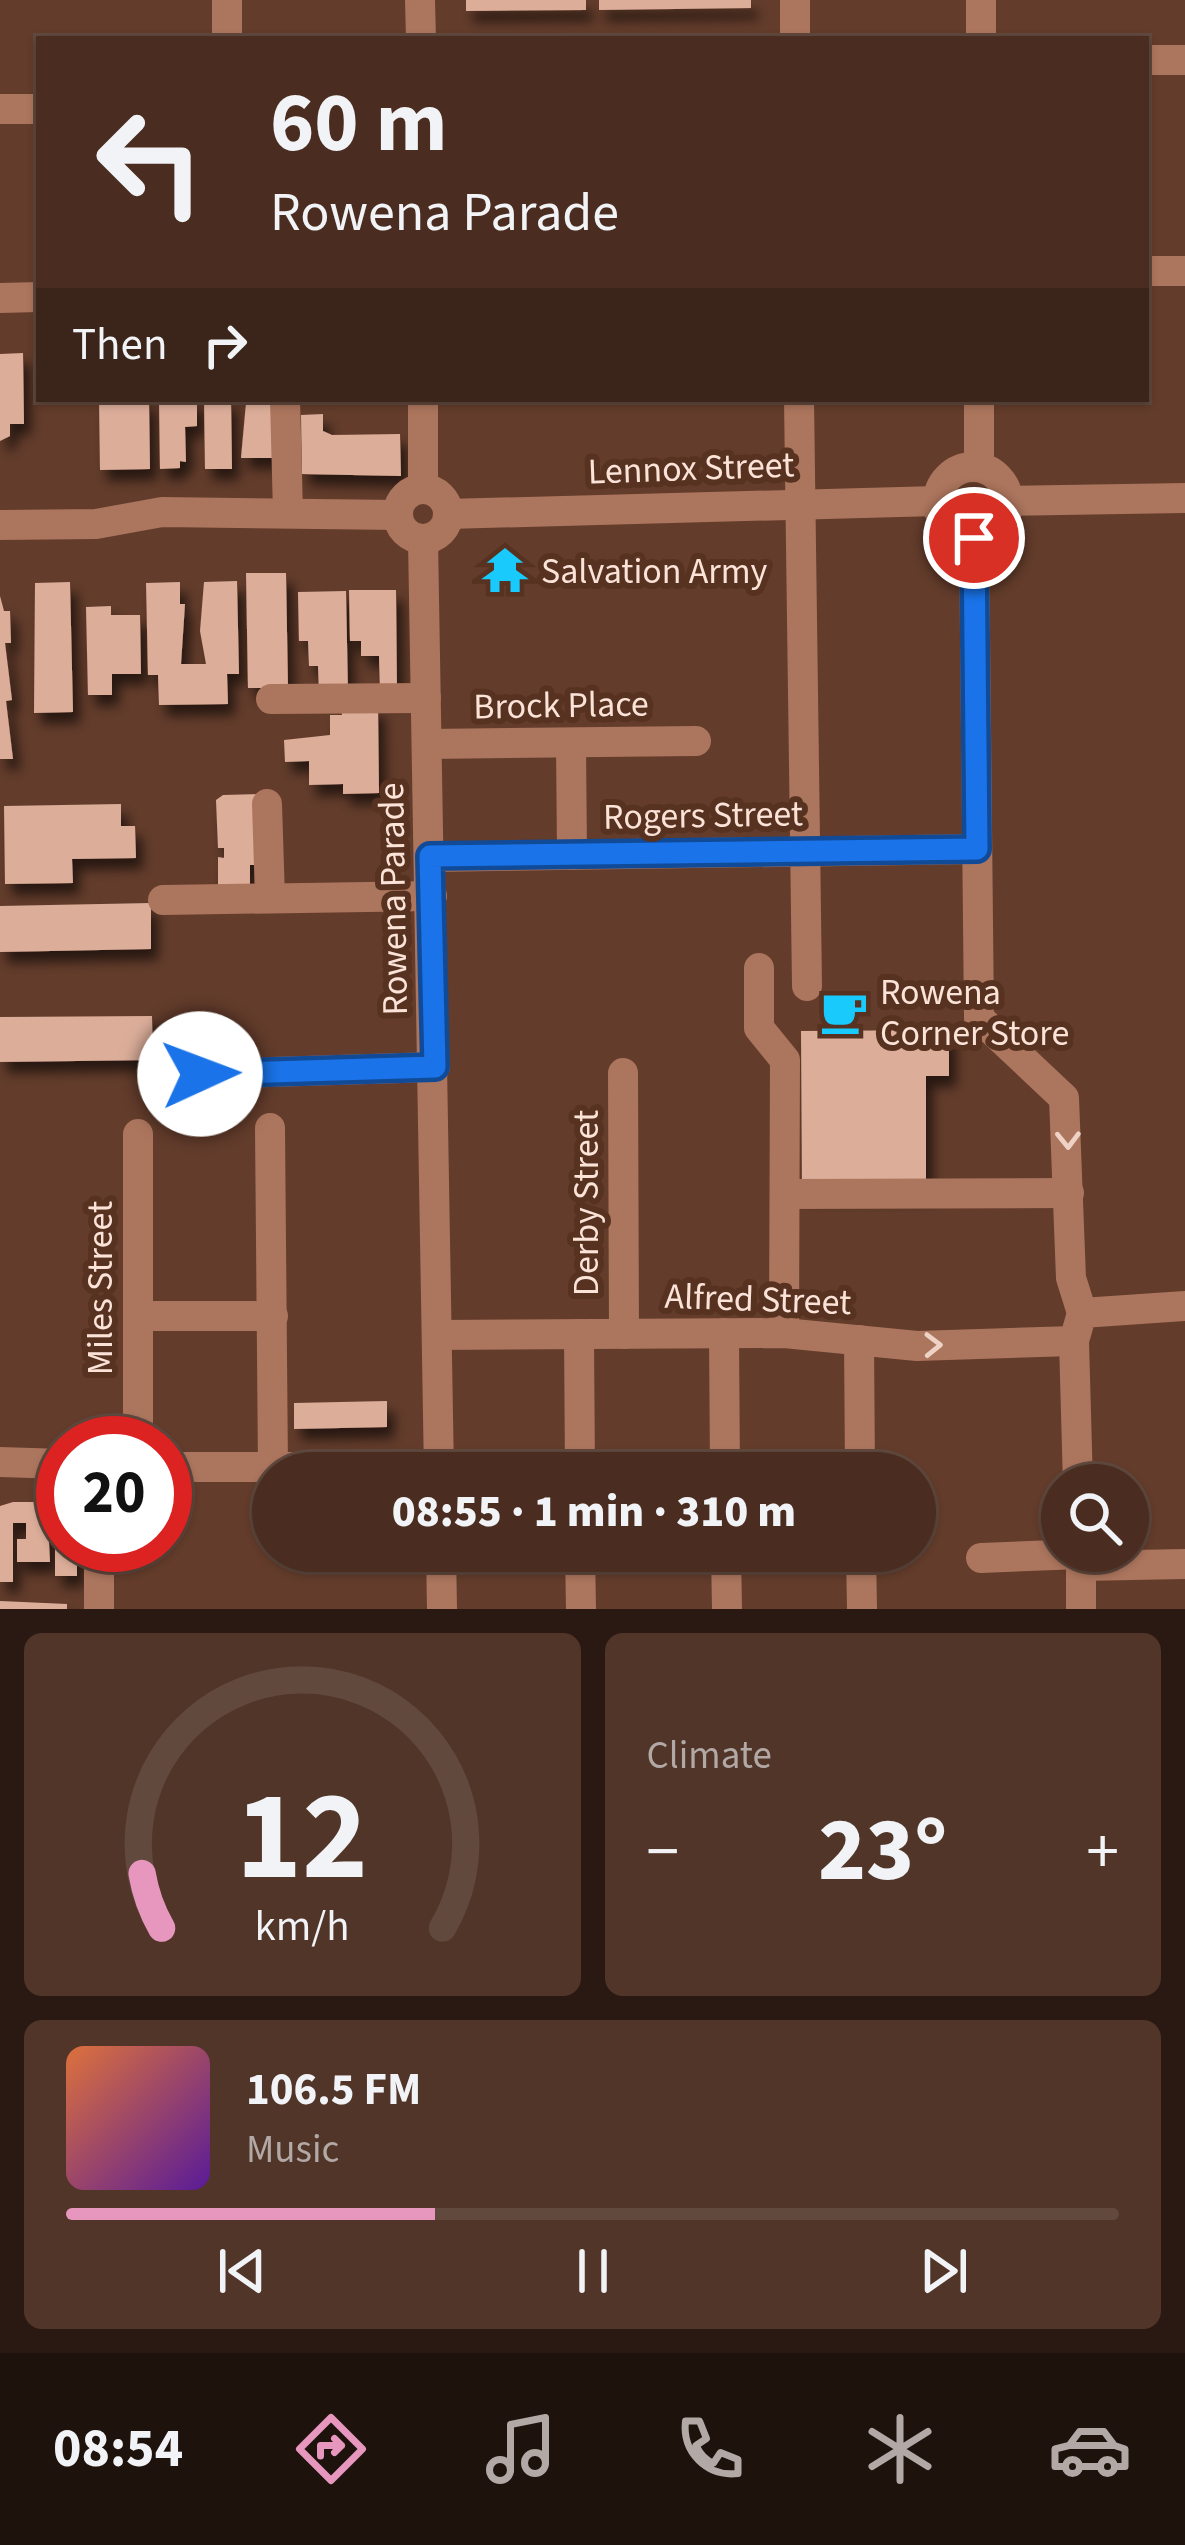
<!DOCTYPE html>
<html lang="en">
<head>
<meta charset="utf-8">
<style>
  :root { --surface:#4a2d20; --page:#513529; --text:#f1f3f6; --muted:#b2a8a5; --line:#61493e; --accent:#e797bd }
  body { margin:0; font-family:"Source Sans 3",sans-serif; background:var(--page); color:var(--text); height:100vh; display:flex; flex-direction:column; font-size:45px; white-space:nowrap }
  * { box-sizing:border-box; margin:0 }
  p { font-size:39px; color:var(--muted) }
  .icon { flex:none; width:66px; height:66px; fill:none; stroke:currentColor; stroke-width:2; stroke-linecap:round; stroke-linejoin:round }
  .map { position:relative; height:1609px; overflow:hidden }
  .panel { display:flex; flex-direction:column; gap:24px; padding:24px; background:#291912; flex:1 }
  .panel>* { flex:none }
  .hud { position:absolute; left:36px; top:36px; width:1113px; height:366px; border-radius:0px; box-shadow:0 3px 9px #0004,0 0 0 3px var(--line); background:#4a2d20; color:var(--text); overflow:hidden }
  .fabs { position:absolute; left:1041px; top:1464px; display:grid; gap:24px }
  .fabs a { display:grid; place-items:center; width:108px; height:108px; border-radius:50%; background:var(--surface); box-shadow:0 3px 9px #0004,0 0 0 3px var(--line); font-size:60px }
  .speed { position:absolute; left:36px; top:1416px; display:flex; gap:24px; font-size:60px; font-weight:700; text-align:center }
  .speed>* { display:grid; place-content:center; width:156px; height:156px; border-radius:50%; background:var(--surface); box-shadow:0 3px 9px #0004,0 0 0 3px var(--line); line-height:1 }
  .speed .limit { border:18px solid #d22; background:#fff; color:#111 }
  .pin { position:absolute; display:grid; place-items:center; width:102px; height:102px; color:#fff; margin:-51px; border:6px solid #fff; border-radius:50%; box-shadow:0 3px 12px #0007 }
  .me { position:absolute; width:132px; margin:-66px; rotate:88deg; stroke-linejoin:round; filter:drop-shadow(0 0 9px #0008) }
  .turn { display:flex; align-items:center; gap:42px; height:252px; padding:0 36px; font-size:54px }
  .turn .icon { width:156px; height:156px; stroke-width:2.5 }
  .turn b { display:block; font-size:84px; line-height:102px }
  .then { display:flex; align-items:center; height:114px; padding:0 36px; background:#0003; gap:24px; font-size:45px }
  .big { font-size:90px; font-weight:800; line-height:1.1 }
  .panel .widget { flex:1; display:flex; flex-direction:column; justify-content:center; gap:18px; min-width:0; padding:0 42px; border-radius:18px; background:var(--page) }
  .panel .dial { align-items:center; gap:0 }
  .dial svg { height:312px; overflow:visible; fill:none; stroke:var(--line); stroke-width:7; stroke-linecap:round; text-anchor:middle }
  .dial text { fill:var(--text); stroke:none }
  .song { display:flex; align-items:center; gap:36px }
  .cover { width:144px; height:144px; border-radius:18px; background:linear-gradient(135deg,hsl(20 70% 55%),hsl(270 70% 35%)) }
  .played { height:12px; border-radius:6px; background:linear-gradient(90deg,var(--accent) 35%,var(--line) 35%) }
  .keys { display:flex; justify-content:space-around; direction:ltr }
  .heat { display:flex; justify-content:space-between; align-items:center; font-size:66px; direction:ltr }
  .panel .tiles { flex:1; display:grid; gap:24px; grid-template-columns:1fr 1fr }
  .widget:last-child { grid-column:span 2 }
  .trip { position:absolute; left:252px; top:1452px; width:684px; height:120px; border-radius:60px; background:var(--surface); box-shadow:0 3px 9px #0004,0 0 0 3px var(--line); font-weight:800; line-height:120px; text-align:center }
  .dock { display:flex; height:192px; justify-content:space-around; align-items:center; background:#1e120d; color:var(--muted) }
  .dock .icon { width:84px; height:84px }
  .dock .selected { color:var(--accent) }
  .dock b { font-size:54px; color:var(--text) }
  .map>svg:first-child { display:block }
</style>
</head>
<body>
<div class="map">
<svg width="1185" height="1609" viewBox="0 0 1185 1609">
  <defs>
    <filter id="shadow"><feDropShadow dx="7" dy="11" stdDeviation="6" flood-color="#0009"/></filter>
  </defs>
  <rect width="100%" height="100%" fill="#633c2b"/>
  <g fill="#dcae9a" filter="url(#shadow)">
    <polygon points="466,0 586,0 586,10 466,11"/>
    <polygon points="599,0 751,0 751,8 599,10"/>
    <polygon points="23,353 24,424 10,424 10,436 0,441 0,354"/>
    <polygon points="99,399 149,399 150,469 100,470"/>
    <polygon points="197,399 197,426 185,427 186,462 180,461 180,468 160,469 159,400"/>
    <polygon points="204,399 231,399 232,469 205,469"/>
    <polygon points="246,403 284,403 285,458 241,458"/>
    <polygon points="323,414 323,431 332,435 400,434 401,476 302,474 301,415"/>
    <polygon points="246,573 286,573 288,688 248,688"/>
    <polygon points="237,581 239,674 227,674 228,704 159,705 158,675 148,675 146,583 180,582 180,604 185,604 181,664 206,664 200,631 204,582"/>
    <polygon points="70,582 73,712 34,713 35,583"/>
    <polygon points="349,590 396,590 397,693 380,693 379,656 361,656 361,641 350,641"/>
    <polygon points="346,591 348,693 319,694 318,666 309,666 308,641 299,641 298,592"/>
    <polygon points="0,596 4,611 10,611 11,643 5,643 12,700 6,701 13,759 0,759"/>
    <polygon points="111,606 111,615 140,615 141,674 112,674 112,695 88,695 86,607"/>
    <polygon points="341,706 378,706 379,793 343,794 343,784 309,785 309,761 285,762 284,740 330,735 330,715 342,715"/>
    <polygon points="260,794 262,865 250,865 250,887 218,888 218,857 224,858 224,848 218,848 216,800 223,795"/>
    <polygon points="121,804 121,826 135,826 136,858 72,859 73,883 5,884 4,806"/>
    <polygon points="151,903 151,949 0,952 0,906"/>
    <polygon points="152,1016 153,1060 0,1062 0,1017"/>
    <polygon points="949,1030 949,1076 926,1076 926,1190 802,1190 801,1031"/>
    <polygon points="387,1401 387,1427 294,1429 294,1403"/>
    <polygon points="13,1502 63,1502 63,1545 77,1545 77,1576 55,1576 55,1523 48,1523 50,1562 17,1562 17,1539 26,1539 26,1523 13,1523 13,1582 0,1582 0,1506"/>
    <polygon points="0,1601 67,1604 67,1609 0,1609"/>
  </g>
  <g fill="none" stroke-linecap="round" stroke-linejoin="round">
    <g stroke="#ac755d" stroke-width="30">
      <polyline points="227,0 227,39"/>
      <polyline points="420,0 421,39"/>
      <polyline points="795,0 795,39"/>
      <polyline points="981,0 981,39"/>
      <polyline points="1146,60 1185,60"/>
      <polyline points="0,109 39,109"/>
      <polyline points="1146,271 1185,271"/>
      <polyline points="0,298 39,297"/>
      <polyline points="285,399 288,513"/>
      <polyline points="423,399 423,489"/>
      <polyline points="799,399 807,986"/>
      <circle cx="973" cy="502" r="35"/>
      <polyline points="979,467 979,399"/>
      <circle cx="423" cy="514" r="25"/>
      <polyline points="1008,501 1185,498"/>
      <polyline points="448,514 937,501"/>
      <polyline points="0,525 96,524 162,512 398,515"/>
      <polyline points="974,538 979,1018 1064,1098 1071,1278 1082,1313"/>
      <polyline points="423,539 439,1473"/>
      <polyline points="271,699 426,698"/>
      <polyline points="571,743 572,855"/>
      <polyline points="427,744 696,741"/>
      <polyline points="267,804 270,898"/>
      <polyline points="431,857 977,849"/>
      <polyline points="163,900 432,896"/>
      <polyline points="759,968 759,1028 785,1060 784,1333"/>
      <polyline points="623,1073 624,1334"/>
      <polyline points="200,1074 435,1067"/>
      <polyline points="270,1128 273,1469"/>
      <polyline points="785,1194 1069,1193"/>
      <polyline points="139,1316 273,1316"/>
      <polyline points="724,1333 725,1473"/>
      <polyline points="579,1334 580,1473"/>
      <polyline points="438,1335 784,1333 917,1346 1074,1341"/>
      <polyline points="859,1340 860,1473"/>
      <polyline points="138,1443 138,1134"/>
      <polyline points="0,1462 63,1464"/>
      <polyline points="165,1467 439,1467"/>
      <polyline points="1078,1485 1074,1341 1082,1313 1185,1306"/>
      <polyline points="99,1545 99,1609"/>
      <polyline points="441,1551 442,1609"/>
      <polyline points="580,1551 581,1609"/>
      <polyline points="726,1551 727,1609"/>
      <polyline points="861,1551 862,1609"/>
      <polyline points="1081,1551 1081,1609"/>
      <polyline points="981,1558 1081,1554"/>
      <polyline points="1081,1566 1185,1564"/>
    </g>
  </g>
  <defs><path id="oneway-chevron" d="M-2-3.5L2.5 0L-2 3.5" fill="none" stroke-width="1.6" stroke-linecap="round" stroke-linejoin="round" transform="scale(3)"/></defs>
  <g stroke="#efd2c6">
    <use href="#oneway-chevron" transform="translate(1068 1140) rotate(89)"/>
    <use href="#oneway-chevron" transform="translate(933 1345) rotate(-1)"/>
  </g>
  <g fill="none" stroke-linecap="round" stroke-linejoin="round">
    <defs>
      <polyline id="route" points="200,1074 435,1067 430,856 977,849 974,538"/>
    </defs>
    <use href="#route" stroke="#114b97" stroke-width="30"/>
    <use href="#route" stroke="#1a73e8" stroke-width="21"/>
  </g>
  <defs>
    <symbol id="temple-bare" viewBox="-9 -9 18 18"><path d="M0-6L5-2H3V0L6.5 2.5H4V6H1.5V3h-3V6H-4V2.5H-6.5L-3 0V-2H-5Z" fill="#19cafc" stroke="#573221" stroke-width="2.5" paint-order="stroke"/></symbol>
    <symbol id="cafe-bare" viewBox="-9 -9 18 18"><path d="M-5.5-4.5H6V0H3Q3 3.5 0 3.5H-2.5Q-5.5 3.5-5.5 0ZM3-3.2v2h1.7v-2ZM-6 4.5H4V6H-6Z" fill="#19cafc" stroke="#573221" stroke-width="2.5" paint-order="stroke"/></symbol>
  </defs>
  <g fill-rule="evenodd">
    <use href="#temple-bare" x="472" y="537" width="66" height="66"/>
    <use href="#cafe-bare" x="811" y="979" width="66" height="66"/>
  </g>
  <g text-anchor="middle" stroke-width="12" stroke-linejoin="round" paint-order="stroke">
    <g font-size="36" fill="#fbe3d8" stroke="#573221">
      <text transform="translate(691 467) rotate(-2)" y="13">Lennox Street</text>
      <text transform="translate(561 704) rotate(-1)" y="13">Brock Place</text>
      <text transform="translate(703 814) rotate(-1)" y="13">Rogers Street</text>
      <text transform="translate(392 899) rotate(-91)" y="13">Rowena Parade</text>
      <text transform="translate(585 1203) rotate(-90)" y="13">Derby Street</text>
      <text transform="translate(99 1288) rotate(-90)" y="13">Miles Street</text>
      <text transform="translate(758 1298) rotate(2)" y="13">Alfred Street</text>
    </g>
    <g font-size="36" fill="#fbe3d8" stroke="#573221" text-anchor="start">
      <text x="541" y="583">Salvation Army</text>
      <text x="880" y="1004">Rowena<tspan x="880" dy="41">Corner Store</tspan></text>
    </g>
  </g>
</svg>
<div class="fabs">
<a><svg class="icon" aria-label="search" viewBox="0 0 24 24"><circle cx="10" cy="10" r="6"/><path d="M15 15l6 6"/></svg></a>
</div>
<div class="speed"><div class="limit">20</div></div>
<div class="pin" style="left:974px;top:538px;background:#d93025"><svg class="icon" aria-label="arrive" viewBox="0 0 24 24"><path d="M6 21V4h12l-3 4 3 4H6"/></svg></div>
<svg class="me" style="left:200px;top:1074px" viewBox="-20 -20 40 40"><circle r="19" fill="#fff"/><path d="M0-13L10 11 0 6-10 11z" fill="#1a73e8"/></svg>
<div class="trip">08:55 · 1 min · 310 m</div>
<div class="hud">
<div class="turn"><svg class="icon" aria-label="left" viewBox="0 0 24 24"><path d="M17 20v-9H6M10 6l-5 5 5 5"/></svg><div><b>60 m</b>Rowena Parade</div></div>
<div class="then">Then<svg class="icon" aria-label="right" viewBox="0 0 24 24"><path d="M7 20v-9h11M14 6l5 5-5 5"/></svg></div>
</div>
</div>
<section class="panel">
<div class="tiles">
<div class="widget dial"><svg viewBox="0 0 100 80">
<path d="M14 69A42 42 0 1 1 86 69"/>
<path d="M14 69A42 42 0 0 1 9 55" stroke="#e797bd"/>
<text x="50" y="56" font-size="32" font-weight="700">12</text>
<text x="50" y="72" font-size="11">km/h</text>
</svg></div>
<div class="widget"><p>Climate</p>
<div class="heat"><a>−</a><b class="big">23°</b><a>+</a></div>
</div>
<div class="widget">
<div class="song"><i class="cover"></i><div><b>106.5 FM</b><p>Music</p></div></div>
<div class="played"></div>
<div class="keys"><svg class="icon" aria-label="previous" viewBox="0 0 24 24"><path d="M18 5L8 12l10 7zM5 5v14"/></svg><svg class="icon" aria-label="pause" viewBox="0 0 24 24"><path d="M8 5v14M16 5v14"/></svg><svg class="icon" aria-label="next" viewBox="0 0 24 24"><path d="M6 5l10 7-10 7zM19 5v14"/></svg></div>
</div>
</div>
</section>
<nav class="dock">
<b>08:54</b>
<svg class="icon selected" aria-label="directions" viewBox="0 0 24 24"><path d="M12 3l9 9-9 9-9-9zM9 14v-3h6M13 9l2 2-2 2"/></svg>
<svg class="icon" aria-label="music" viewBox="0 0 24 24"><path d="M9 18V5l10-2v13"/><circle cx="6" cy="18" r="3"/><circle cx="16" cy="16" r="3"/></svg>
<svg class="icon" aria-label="phone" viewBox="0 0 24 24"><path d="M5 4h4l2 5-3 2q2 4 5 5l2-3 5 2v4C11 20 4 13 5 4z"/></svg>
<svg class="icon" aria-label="climate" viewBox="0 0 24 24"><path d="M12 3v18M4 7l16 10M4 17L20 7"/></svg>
<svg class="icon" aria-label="car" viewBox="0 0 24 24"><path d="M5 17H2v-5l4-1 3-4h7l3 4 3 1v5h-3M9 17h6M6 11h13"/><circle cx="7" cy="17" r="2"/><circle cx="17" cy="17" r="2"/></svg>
</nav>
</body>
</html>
